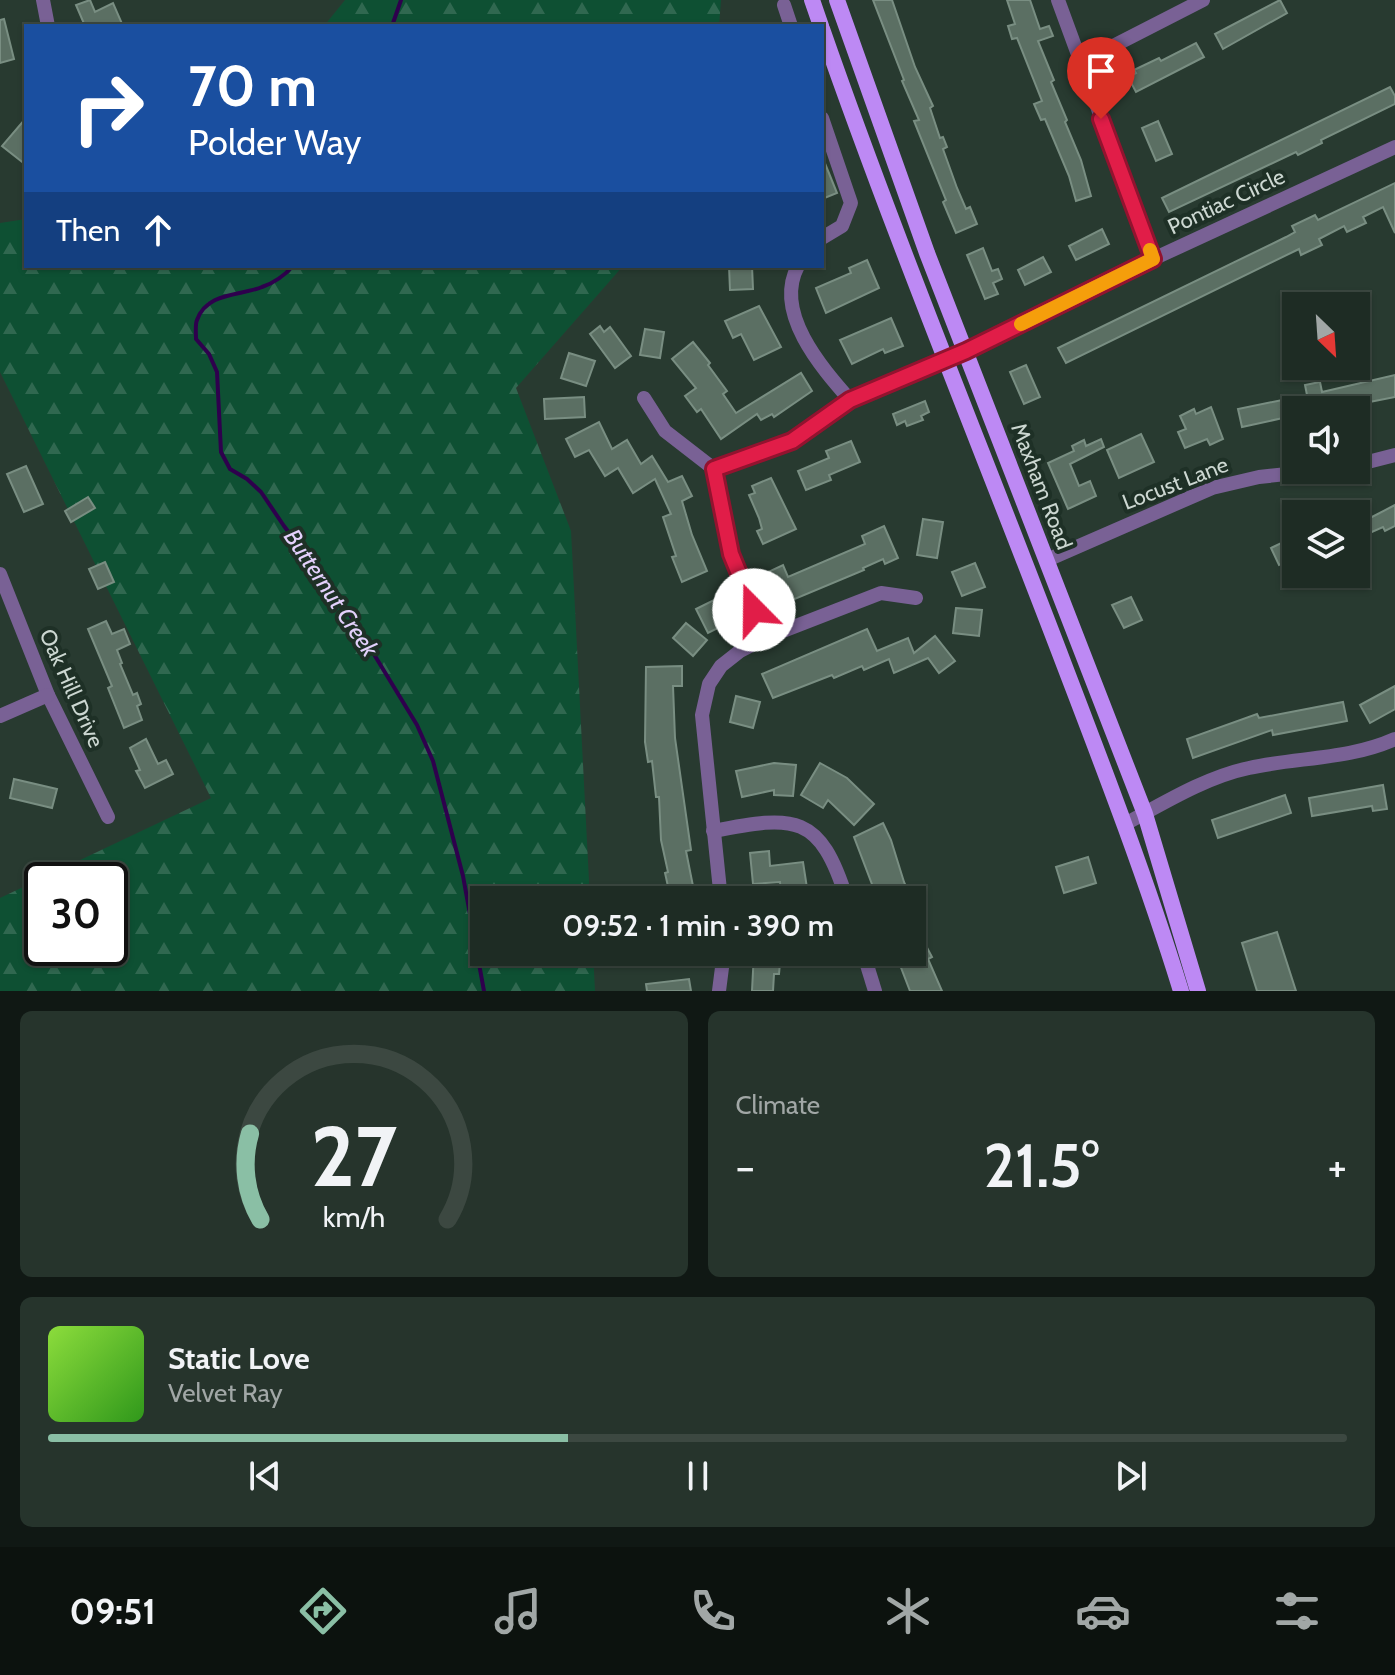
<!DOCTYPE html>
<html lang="en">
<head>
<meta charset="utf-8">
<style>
  :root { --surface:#1e2c24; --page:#26342c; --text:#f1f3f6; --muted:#a1a7a6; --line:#3c4841; --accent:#8abfa5 }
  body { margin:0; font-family:Cabin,sans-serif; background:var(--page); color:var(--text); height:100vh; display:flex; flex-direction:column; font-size:30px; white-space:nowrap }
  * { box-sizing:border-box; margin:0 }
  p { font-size:26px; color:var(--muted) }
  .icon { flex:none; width:44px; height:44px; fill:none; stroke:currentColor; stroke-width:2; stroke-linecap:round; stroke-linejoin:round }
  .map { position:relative; height:991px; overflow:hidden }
  .details { display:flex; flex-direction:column; gap:20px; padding:20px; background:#101814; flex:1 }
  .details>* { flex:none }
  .top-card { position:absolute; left:24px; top:24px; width:800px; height:244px; border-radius:0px; box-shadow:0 2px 6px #0004,0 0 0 2px var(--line); background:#1a4fa0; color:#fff; overflow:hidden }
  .needle { width:52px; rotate:155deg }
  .buttons { position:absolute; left:1282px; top:292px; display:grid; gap:16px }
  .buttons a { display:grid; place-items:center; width:88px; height:88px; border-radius:0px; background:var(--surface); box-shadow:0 2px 6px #0004,0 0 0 2px var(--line); font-size:40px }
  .speed { position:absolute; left:24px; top:862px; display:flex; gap:16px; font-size:40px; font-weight:700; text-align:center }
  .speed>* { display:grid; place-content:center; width:104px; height:104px; border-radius:50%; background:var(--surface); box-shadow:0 2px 6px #0004,0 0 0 2px var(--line); line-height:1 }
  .speed .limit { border:4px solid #111; border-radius:12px; background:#fff; color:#111 }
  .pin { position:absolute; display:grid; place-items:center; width:68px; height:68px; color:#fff; margin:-82px -34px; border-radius:50% 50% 50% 0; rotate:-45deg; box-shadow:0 0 8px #0007 }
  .pin .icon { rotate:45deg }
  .me { position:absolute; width:88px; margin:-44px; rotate:338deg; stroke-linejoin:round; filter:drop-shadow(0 0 6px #0008) }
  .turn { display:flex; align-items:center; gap:28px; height:168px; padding:0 32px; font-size:36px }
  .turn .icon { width:104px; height:104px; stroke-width:2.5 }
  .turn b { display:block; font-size:56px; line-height:68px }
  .then { display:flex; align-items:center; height:76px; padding:0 32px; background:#0003; gap:16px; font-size:30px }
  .big { font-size:60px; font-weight:600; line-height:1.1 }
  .details .tile { flex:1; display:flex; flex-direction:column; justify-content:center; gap:12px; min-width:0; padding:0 28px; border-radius:12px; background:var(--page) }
  .details .dial { align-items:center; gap:0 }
  .dial svg { height:208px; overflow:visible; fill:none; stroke:var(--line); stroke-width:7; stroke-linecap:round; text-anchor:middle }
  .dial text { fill:var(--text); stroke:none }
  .song { display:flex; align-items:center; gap:24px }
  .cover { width:96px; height:96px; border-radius:12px; background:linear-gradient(135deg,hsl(90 70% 55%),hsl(110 70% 35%)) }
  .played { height:8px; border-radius:4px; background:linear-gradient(90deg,var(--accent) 40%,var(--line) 40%) }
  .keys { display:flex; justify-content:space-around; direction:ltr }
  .heat { display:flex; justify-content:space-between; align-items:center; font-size:44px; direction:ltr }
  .details .tiles { flex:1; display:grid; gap:20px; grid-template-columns:1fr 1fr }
  .tile:last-child { grid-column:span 2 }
  .trip { position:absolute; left:470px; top:886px; width:456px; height:80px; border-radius:0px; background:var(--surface); box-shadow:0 2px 6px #0004,0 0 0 2px var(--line); font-weight:600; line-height:80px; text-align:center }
  .dock { display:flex; height:128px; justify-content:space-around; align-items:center; background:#0c120e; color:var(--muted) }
  .dock .icon { width:56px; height:56px }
  .dock .selected { color:var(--accent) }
  .dock b { font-size:36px; color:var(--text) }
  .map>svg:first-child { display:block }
</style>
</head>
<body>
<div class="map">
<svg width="1395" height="991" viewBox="0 0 1395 991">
  <defs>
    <pattern id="forest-firs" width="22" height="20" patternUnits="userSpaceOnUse" patternTransform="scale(2)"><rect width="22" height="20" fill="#0e5033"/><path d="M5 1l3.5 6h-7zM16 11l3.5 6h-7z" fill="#306850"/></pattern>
  </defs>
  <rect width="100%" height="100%" fill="#283a30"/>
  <g fill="url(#forest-firs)" fill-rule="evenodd">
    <polygon points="345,0 721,0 719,26 324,26"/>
    <path d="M26 219V266H623L516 388 571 531 590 900H484V952H593L595 991H0V898L211 798 0 372V223ZM42 880H110V948H42Z"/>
  </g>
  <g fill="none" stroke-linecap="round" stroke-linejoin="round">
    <g stroke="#2e004d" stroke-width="4">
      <polyline points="392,26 401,0"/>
      <path d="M293 266C284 276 274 283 262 287 240 296 207 292 197 320 195 324 196 334 196 339L209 354 217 372 221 452 230 469 247 479 261 492 284 526 344 605 417 725 433 761 463 876 484 991"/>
    </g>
  </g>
  <g fill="#5b6f63" stroke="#798e82" stroke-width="2">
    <polygon points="90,0 95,12 113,3 123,26 85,26 76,5"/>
    <polygon points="873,0 892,0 915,67 933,106 930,108 940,138 943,137 947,147 943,149 957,188 966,209 970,207 977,224 956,233 943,202 946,200 914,121 919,120 902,81 904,80"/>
    <polygon points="1007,0 1030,0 1040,29 1049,26 1053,36 1038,41 1054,80 1051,82 1067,120 1065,122 1081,160 1091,196 1076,201 1069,176 1045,119 1041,120 1034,104 1042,101 1017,38 1012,39 1008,26 1015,24"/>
    <polygon points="1280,0 1287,13 1223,49 1215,34"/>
    <polygon points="4,19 14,59 0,63 0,20"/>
    <polygon points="1196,43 1204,57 1136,92 1128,77 1136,73 1134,70 1159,58 1161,61"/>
    <polygon points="1390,87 1395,96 1395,104 1321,140 1322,143 1298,155 1296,152 1169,212 1162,198"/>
    <polygon points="26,118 26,165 2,146"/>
    <polygon points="1158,121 1172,154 1156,161 1142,128"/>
    <polygon points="822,156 837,193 822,199"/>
    <polygon points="1395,183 1395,233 1383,207 1363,217 1366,223 1347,232 1344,226 1319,239 1322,245 1301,255 1299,249 1066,363 1058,348 1286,237 1295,232 1292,226 1315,215 1318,220"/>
    <polygon points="1102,229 1109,244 1076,260 1069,246"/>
    <polygon points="983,248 992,271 998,269 1002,279 993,283 998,294 985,299 967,255"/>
    <polygon points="1043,257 1051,272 1025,285 1018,270"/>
    <polygon points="867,260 879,288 826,313 816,288 851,273 849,268"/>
    <polygon points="729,266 752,266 753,289 730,290"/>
    <polygon points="759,306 781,347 754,360 741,334 733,338 725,321"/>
    <polygon points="891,318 903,346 885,353 883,349 852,364 840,340"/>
    <polygon points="600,326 604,332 610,327 631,356 615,368 590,334"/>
    <polygon points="645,329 664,332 660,358 640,355"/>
    <polygon points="693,342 710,363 708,365 727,391 723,394 736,413 801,373 812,391 774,417 772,414 761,420 757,414 721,439 701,409 697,412 685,396 696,388 672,359"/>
    <polygon points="569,353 595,361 586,386 561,378"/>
    <polygon points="1026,365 1040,397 1024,404 1010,372"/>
    <polygon points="1395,375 1395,397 1329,410 1281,410 1283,418 1242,427 1238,409 1307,395 1305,385 1320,382 1322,392"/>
    <polygon points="584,397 585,417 545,419 544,399"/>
    <polygon points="925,401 929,412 921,416 923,420 907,426 905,421 897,425 893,414"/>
    <polygon points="1211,407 1223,439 1210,445 1207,439 1185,448 1178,432 1186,429 1180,416 1194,409 1196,414"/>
    <polygon points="599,422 612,449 627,440 641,464 652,456 668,482 682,476 692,496 682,501 692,535 707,571 682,582 672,557 676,556 663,517 671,514 655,479 633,493 618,468 605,476 589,450 575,457 566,439"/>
    <polygon points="1141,434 1154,462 1119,478 1107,450"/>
    <polygon points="1101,439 1104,447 1070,464 1079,486 1090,481 1096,496 1068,509 1048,463 1074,451 1072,446 1084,440 1086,446"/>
    <polygon points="851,441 860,462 829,475 831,480 806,490 798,471 829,458 826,451"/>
    <polygon points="26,466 43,504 24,512 7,474"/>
    <polygon points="771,478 796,529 763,544 757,531 762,529 759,518 749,495 755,493 752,486"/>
    <polygon points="88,497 95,508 71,522 65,511"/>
    <polygon points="1395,505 1395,526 1385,531 1383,527 1356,539 1356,518 1368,513 1370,518"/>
    <polygon points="923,519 943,522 937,558 917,555"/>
    <polygon points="884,526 898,558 885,564 883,559 863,568 864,570 778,606 764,574 783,565 788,577 865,544 862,536"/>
    <polygon points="1296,536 1296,557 1279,565 1271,548"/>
    <polygon points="105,562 114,582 98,589 89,569"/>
    <polygon points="975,563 985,587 962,596 952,572"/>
    <polygon points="720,597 732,621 708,633 696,609"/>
    <polygon points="1131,597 1142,620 1124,628 1112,605"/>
    <polygon points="956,608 982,610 979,636 953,633"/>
    <polygon points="106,621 112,634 124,629 130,644 117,650 122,663 120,664 133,695 137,693 141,704 137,706 142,720 124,728 108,688 112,686 88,629"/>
    <polygon points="686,623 707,640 693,656 673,638"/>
    <polygon points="867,629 877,651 908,638 914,653 935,636 955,661 939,673 928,658 894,673 889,659 864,670 862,666 834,678 832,675 773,698 762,674"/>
    <polygon points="682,666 682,686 673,686 675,738 691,850 686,851 694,891 690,892 691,900 671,900 665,873 668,872 661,840 659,797 656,797 652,761 648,762 645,742 646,667"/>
    <polygon points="1395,686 1395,709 1370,723 1360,705"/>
    <polygon points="736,696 760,702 753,728 730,722"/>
    <polygon points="1343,702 1347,721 1273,735 1272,730 1193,758 1187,739 1257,714 1259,718"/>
    <polygon points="146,739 158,764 166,760 173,774 145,788 136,771 140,770 130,748"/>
    <polygon points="774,763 796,765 793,796 774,795 774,790 742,797 736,771"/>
    <polygon points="820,763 847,778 874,804 854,825 828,800 823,808 801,795"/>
    <polygon points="14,779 57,789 52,808 10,798"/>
    <polygon points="1383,785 1387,809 1373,811 1372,806 1312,816 1309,798"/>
    <polygon points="1285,795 1291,813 1218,838 1212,820"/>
    <polygon points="883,823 891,840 904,882 912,900 878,900 854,837"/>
    <polygon points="769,851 770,866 803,862 807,888 781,892 780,882 753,884 750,853"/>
    <polygon points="1088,857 1096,883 1064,893 1056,867"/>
    <polygon points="915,913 923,940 932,957 928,959 942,991 910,991 895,952 912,952 912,914"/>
    <polygon points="1277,932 1296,991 1257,991 1242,943"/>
    <polygon points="754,952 781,952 779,974 774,974 773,991 752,991"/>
    <polygon points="689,979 691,991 647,991 646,984"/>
  </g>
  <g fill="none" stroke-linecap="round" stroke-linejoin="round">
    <g stroke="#796195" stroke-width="14">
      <polyline points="43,0 48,26"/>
      <polyline points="1058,0 1153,259"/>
      <polyline points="784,5 791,26"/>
      <polyline points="1080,63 1203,0"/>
      <polyline points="822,118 851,203 842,226 822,238"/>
      <path d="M798 266C773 312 821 367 850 400"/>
      <polyline points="644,398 665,431 714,469 731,554 765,638"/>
      <polyline points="1356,465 1395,455"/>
      <polyline points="714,469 792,441 850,400 966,351 1153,259 1395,147"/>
      <polyline points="1047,560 1212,488 1259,477 1325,470"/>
      <polyline points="0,574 48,695 108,817"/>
      <polyline points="0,716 48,695"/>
      <path d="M1125 824C1164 803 1206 777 1249 768 1298 757 1348 760 1395 739"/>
      <path d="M713 831C795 815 820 813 847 900"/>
      <polyline points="721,900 702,715 709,684 721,666 740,651 765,638 881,593 916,598"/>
      <polyline points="863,952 875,991"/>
      <polyline points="719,991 724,952"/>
    </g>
    <g stroke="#bd89f4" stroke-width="16">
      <polyline points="812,0 821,26"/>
      <polyline points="837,0 927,253 1145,814 1198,991"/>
      <path d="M822 29C897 244 984 454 1065 667 1106 774 1147 881 1181 991"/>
    </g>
  </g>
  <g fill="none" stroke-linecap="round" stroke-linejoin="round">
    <defs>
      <polyline id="route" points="754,610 731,554 714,469 792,441 850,400 966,351 1153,259 1101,119"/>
    </defs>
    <use href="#route" stroke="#92132f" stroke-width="20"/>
    <use href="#route" stroke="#e11d48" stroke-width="14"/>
    <polyline stroke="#f59e0b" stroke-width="14" points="1021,324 1153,259 1150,250"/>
  </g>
  <g text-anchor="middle" stroke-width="8" stroke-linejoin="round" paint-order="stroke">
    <g font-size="22" fill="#ccd7d1" stroke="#1e3026">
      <text transform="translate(1226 201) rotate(-25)" y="8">Pontiac Circle</text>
      <text transform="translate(1175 483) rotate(-21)" y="8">Locust Lane</text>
      <text transform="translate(1042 486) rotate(69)" y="8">Maxham Road</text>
      <text transform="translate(72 688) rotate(66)" y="8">Oak Hill Drive</text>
    </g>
    <g font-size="24" font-style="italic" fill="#e4d1fc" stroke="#1e3026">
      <text transform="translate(331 593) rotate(56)" y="8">Butternut Creek</text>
    </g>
  </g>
</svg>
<div class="buttons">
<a><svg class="needle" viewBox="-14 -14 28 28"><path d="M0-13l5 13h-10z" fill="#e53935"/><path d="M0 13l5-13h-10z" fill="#a1a7a6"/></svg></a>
<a><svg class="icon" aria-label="sound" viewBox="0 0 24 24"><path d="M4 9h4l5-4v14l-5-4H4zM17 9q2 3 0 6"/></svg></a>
<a><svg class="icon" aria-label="layers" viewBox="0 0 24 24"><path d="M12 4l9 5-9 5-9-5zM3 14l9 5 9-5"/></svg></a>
</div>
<div class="speed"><div class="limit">30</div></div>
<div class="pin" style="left:1101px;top:119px;background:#d93025"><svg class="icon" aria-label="arrive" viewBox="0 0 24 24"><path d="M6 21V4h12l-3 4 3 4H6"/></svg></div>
<svg class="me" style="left:754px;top:610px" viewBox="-20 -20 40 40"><circle r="19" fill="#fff"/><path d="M0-13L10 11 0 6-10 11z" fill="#e11d48"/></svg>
<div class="trip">09:52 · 1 min · 390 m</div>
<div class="top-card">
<div class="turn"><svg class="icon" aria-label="right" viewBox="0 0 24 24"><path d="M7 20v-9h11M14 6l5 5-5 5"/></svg><div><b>70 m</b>Polder Way</div></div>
<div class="then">Then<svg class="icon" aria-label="ahead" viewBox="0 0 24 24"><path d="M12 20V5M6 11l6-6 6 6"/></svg></div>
</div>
</div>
<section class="details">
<div class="tiles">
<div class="tile dial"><svg viewBox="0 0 100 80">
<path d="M14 69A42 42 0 1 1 86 69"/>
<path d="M14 69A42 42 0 0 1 10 36" stroke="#8abfa5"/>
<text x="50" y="56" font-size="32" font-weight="700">27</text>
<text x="50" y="72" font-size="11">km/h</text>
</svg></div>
<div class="tile"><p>Climate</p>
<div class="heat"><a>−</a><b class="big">21.5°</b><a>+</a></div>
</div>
<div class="tile">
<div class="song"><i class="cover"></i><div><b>Static Love</b><p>Velvet Ray</p></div></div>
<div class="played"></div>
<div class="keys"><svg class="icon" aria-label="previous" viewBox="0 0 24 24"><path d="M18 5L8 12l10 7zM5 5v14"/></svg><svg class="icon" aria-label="pause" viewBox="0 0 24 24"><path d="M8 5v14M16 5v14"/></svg><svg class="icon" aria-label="next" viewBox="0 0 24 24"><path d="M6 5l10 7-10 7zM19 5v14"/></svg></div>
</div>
</div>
</section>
<nav class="dock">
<b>09:51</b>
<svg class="icon selected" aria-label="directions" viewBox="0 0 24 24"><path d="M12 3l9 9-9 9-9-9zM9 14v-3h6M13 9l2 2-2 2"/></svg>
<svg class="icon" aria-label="music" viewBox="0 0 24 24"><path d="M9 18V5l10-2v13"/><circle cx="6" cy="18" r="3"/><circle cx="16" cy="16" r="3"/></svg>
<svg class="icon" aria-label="phone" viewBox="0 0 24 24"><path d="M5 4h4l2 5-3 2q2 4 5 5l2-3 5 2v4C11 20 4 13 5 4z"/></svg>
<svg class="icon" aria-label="climate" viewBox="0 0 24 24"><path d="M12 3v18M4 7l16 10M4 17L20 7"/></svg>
<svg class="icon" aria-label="car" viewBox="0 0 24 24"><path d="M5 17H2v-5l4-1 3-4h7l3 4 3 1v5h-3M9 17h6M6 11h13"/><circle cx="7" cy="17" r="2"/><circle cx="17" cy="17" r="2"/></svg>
<svg class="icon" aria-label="filters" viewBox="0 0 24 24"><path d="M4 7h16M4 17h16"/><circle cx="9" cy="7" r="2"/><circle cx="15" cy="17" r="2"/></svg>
</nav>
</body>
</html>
